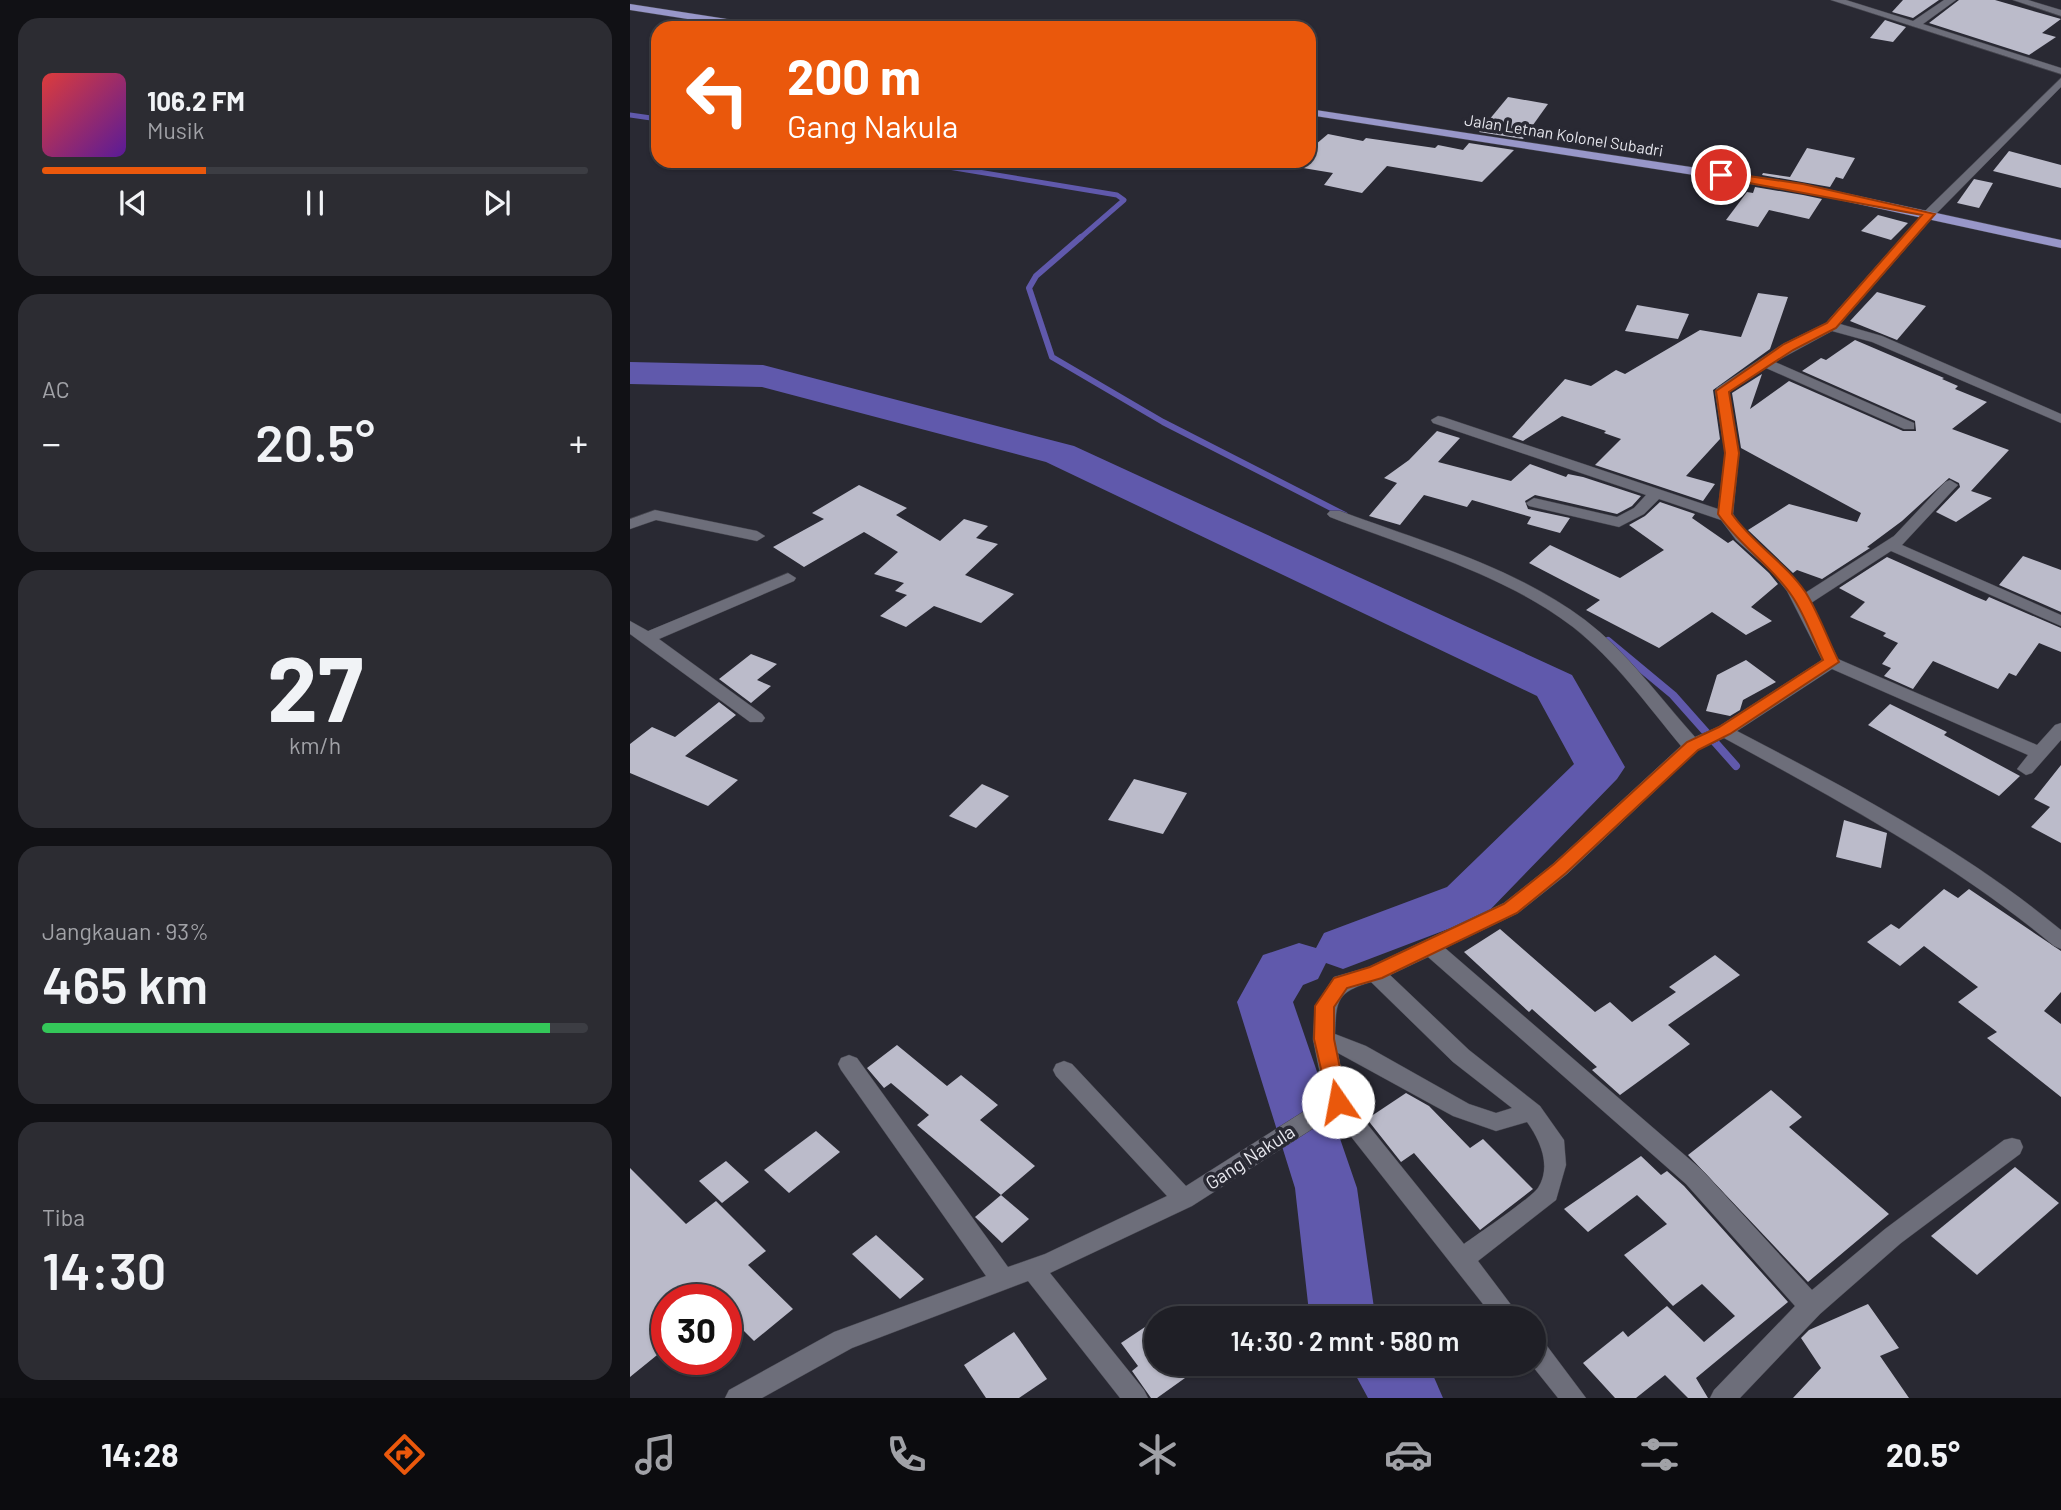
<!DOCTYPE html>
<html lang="id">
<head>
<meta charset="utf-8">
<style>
  :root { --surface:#1f1f26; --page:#2c2c32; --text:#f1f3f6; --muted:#a1a2a7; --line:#3c3d43; --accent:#ea580c }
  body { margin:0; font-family:Barlow,sans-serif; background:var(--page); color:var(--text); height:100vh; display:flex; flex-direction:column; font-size:26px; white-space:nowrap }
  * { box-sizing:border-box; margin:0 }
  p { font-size:23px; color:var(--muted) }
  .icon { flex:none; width:38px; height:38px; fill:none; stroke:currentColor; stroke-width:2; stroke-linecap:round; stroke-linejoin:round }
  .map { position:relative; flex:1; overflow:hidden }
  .details { display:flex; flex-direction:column; gap:18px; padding:18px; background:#111115; width:630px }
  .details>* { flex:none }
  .banner { position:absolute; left:21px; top:21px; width:665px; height:147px; border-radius:21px; box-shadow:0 2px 5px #0004,0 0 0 2px var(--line); background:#ea580c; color:#fff; overflow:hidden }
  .speed { position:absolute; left:21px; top:1284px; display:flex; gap:14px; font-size:35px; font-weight:700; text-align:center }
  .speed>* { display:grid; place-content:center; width:91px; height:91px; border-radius:50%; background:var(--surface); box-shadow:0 2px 5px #0004,0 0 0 2px var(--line); line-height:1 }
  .speed .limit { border:10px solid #d22; background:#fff; color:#111 }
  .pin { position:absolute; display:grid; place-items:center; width:60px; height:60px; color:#fff; margin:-30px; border:4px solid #fff; border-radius:50%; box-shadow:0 2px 7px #0007 }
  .me { position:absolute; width:77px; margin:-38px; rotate:348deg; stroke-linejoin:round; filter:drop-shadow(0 0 5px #0008) }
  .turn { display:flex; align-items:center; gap:24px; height:147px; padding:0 21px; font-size:32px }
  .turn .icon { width:91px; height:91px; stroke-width:2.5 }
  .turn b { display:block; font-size:49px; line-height:60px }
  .big { font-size:52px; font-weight:600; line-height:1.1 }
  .details .tile { flex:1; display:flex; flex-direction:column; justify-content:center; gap:10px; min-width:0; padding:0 24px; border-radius:21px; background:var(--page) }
  .details .dial { align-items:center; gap:0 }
  .dial b { font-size:91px; line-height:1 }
  .song { display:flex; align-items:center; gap:21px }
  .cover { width:84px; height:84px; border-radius:10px; background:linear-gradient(135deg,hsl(0 70% 55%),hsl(270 70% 35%)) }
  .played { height:7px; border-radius:4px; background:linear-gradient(90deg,var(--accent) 30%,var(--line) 30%) }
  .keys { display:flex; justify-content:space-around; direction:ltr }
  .heat { display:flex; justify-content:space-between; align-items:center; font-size:38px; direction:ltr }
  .charge { height:10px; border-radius:5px; background:linear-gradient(90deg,#34c759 93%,var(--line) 0) }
  .trip { position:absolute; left:514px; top:1306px; width:402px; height:70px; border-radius:35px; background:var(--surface); box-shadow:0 2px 5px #0004,0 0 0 2px var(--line); font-weight:600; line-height:70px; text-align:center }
  .menu { display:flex; height:112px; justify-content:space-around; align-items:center; background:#0c0c0f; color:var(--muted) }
  .menu .icon { width:49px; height:49px }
  .menu .selected { color:var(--accent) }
  .menu b { font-size:32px; color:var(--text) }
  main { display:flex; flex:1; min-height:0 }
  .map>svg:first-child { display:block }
</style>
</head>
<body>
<main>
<section class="details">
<div class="tile">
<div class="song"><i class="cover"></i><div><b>106.2 FM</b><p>Musik</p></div></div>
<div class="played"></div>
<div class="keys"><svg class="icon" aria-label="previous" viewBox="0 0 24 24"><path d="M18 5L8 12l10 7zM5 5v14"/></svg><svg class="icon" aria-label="pause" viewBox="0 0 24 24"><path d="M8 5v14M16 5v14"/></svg><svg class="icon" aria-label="next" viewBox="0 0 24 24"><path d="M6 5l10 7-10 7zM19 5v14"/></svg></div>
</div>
<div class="tile"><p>AC</p>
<div class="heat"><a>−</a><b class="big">20.5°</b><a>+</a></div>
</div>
<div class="tile dial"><b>27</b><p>km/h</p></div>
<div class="tile"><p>Jangkauan · 93%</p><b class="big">465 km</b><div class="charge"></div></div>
<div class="tile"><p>Tiba</p><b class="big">14:30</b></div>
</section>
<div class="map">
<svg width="1431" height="1398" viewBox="0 0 1431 1398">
  <rect width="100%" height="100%" fill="#292933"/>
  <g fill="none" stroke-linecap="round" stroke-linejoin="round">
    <g stroke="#6059ac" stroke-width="5">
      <polyline points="0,115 28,119"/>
      <polyline points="282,161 487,195 494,200 449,239"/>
    </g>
    <polyline stroke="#6059ac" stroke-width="6" points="451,237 406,276 399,288 422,357 533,422 715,515"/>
    <polyline stroke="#6059ac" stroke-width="8" points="978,641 1043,695 1106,766"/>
    <g fill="#6059ac" fill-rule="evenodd">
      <polygon points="0,362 133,365 444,446 942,675 995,767 987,779 855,915 713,969 696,963 688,979 673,985 663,1002 727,1188 744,1308 749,1318 682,1318 679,1312 665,1188 607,1002 633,955 669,943 686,948 694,933 817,887 944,764 907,696 416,462 132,387 0,384"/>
      <polygon points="719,1363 793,1363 803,1375 813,1398 738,1398"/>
    </g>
  </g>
  <g fill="#bbbbca">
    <polygon points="1273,0 1309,0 1283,18 1262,12"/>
    <polygon points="1329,0 1365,0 1431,19 1412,33 1426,37 1399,55 1299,23"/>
    <polygon points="1255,20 1276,27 1263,42 1240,38"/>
    <polygon points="878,97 918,104 893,139 849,132"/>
    <polygon points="698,134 733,141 736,138 805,148 808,145 833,150 839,143 884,150 852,182 757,166 732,193 694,185 703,173 661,166 667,161 679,161 679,150"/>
    <polygon points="1177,148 1225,158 1213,179 1206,177 1200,187 1132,175 1133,173 1160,177"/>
    <polygon points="1379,151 1431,165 1431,188 1363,171"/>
    <polygon points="1344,179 1363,183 1349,208 1327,203"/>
    <polygon points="1125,187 1173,195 1192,199 1179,219 1139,210 1128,227 1096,220 1117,192 1123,193"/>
    <polygon points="1248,215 1278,223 1261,240 1231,231"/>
    <polygon points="1247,292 1296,306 1267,340 1220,321"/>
    <polygon points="1128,293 1158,297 1140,349 1083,390 1090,439 1056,476 1085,484 1073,501 965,465 991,439 974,433 976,431 932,416 893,441 882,437 935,379 961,386 986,370 995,374 1070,330 1111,337"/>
    <polygon points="1007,305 1059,314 1048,339 995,331"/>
    <polygon points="1225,340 1314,378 1312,379 1328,386 1325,389 1357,402 1322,429 1379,450 1341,491 1362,498 1326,522 1306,512 1330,487 1329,483 1319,478 1272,521 1237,547 1240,548 1192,579 1167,570 1163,573 1118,530 1159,504 1227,522 1231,513 1111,448 1102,393 1132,374 1120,409 1159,381 1273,431 1286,431 1285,421 1172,371 1191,358 1196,360"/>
    <polygon points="807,431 830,438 808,462 881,481 900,464 936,477 938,474 953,477 1011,496 1002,506 987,514 905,495 895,501 898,509 940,518 930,533 897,524 901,517 842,500 837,507 794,495 770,525 739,516 767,483 754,478 779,460"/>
    <polygon points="229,485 277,508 266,515 310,541 334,519 358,526 346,538 368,544 335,575 384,594 351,623 304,606 276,627 250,616 277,595 265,591 274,583 244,574 268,552 234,532 174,567 143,547 194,519 182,513"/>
    <polygon points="1030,502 1065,514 1062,518 1098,543 1103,540 1139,573 1148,584 1121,607 1142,621 1116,635 1082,612 1029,648 956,610 970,600 899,563 920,545 990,578 1034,550 999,525 1015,516"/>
    <polygon points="1393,556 1431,570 1431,612 1369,585"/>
    <polygon points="1257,557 1344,596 1356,601 1359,597 1431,628 1431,652 1409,643 1386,676 1379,673 1368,689 1303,661 1283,689 1254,676 1261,668 1252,664 1268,643 1253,636 1256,633 1220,617 1235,602 1209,588"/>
    <polygon points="121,654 147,664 127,680 141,686 121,703 89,679"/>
    <polygon points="1116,660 1146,682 1113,700 1110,710 1100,716 1076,711 1087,675"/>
    <polygon points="89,702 106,715 55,756 108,780 78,806 0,773 0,744 22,727 45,737"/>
    <polygon points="1260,704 1317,732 1314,735 1390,776 1369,796 1238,725"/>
    <polygon points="1431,765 1431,843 1401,827 1420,807 1404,799"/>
    <polygon points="504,779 557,793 533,834 478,820"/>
    <polygon points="352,784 379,796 346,828 319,816"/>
    <polygon points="1214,820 1257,833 1251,868 1206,857"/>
    <polygon points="1314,889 1328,898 1339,889 1431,951 1431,992 1414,1011 1431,1024 1431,1097 1357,1038 1367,1032 1328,1002 1348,987 1294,946 1270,966 1237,942 1261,924 1269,929"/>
    <polygon points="870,929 965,1012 980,1002 1002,1022 1046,992 1039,987 1085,955 1110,975 1038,1025 1060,1044 990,1095 962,1070 967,1067 902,1009 899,1012 834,952"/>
    <polygon points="267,1045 317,1086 331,1075 368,1105 350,1120 405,1166 371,1195 287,1125 299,1115 261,1083 254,1088 237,1068"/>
    <polygon points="1141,1090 1172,1117 1159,1127 1259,1214 1178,1282 1058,1155"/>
    <polygon points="776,1093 799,1106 840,1148 853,1139 903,1189 850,1230 784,1153 771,1162 737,1119"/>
    <polygon points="186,1131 210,1152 159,1193 134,1170"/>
    <polygon points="1011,1156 1031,1175 1037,1171 1054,1186 1158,1302 1066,1378 1078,1398 1058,1398 1035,1375 1006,1398 985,1398 953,1363 993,1331 998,1337 1037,1306 1074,1342 1105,1316 1072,1284 1043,1306 994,1255 1037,1224 1007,1195 958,1232 934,1209"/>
    <polygon points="96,1161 119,1182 92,1203 69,1181"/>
    <polygon points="1385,1167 1429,1203 1347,1275 1301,1236"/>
    <polygon points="0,1168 56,1224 86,1201 136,1251 118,1265 163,1309 124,1341 96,1313 96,1300 37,1300 37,1347 0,1377"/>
    <polygon points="371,1195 399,1219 372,1243 345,1217"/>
    <polygon points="246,1235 294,1279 270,1299 222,1254"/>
    <polygon points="1238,1304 1269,1348 1250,1356 1279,1398 1163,1398 1191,1368 1171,1338 1179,1330"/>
    <polygon points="527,1319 527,1363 576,1363 527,1398 521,1398 502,1371 508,1366 491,1343"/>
    <polygon points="384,1332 417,1379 389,1398 356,1398 334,1365"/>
  </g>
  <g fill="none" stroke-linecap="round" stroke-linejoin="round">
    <defs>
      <g id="minor">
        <polygon points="1201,0 1216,0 1283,21 1314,0 1326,0 1293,24 1431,68 1431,74"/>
        <polygon points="1383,0 1398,0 1431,10 1431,16"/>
        <path d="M1431 78V87L1304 216 1210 324 1252 336 1431 414V423L1242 342 1202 331 1145 362 1284 423V429H1274L1136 368 1099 392 1109 453 1103 514C1120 544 1155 562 1175 593L1264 536 1315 482 1320 480 1328 485 1325 488 1272 545 1431 615V626L1261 551 1181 603 1208 659 1407 745 1425 725 1431 723V740L1402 773 1396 775 1387 769 1398 755 1202 669 1107 731C1220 790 1332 848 1431 930V949L1424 946C1323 862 1209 801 1094 738L1068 750 937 874 888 913 815 948 1072 1170 1182 1290 1255 1229 1374 1140 1382 1138 1390 1140 1393 1147 1390 1154 1271 1243 1190 1314 1110 1398H1080L1084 1390 1165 1306 1056 1184 798 957 760 975 839 1050 910 1106 934 1140 936 1165 926 1200 848 1261 891 1318H864L704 1115 562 1206 420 1273 514 1390 518 1398H490L398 1281 222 1348 132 1398H95L99 1390 204 1332 356 1276 211 1070 208 1064 211 1058 219 1055 227 1058 378 1267 415 1254 537 1196 426 1076 423 1070 426 1064 434 1061 442 1064 556 1186 695 1098 683 1039 685 1006 704 977 739 967 874 903 923 864 1051 746C1017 705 985 660 943 627 872 573 782 549 700 517L697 514 700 511H710C793 542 883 566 955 620 997 652 1030 698 1065 737L1088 727 1192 660 1157 591 1141 571 1106 540 1091 520 1029 499 1014 514 989 527 899 506 896 503 904 498 987 517 1004 508 1016 495 803 423 801 420 808 416 813 417 1088 509 1095 453 1085 391 1087 388 1153 344 1196 323 1296 210ZM741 982 823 1062 882 1108 866 1113 839 1104 736 1046 705 1034C706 1000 707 992 741 982ZM708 1053 823 1116 866 1131 897 1122C910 1140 922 1166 908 1188 901 1198 848 1234 834 1244L717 1099Z"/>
        <polygon points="25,510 127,531 135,536 127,541 26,520 0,529 0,519"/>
        <polygon points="158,573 166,578 164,581 29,639 132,714 135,718 132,722 120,722 0,634 0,621 18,631"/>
        <polygon points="905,1339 914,1342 956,1398 928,1398 900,1363 905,1363"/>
      </g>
      <g id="major">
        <polygon points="0,4 135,25 140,28 115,28 0,10"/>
        <polygon points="679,109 1173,184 1431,240 1431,248 1173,192 679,115"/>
      </g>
    </defs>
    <use href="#minor" stroke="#44444d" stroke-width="1"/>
    <use href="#major" stroke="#44444d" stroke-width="1"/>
    <use href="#minor" fill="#6d6e7a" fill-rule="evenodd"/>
    <use href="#major" fill="#9897c9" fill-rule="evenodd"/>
  </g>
  <path fill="#ea580c" stroke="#983908" stroke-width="2" d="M1091 172 1173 184 1305 214 1206 328 1163 350 1099 392 1109 453 1102 514C1123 544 1156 563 1176 593 1189 614 1198 640 1209 662L1100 734 1068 750 936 873 887 913 752 978 717 988 704 1007V1039L717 1102 715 1108H700L684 1039 685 1006 704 978 740 967 874 904 924 864 1057 742 1089 727 1193 660C1183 639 1175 615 1162 596 1141 565 1109 545 1088 514L1095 453 1086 391 1154 344 1197 323 1292 215 1087 177 1086 175Z"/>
  <g text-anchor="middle" stroke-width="7" stroke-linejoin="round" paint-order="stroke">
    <g font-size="16" fill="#e6e6ed" stroke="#292933">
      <text transform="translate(934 135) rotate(9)" y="6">Jalan Letnan Kolonel Subadri</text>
    </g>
    <g font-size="19" fill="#e6e6ed" stroke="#292933">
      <text transform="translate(620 1157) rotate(-33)" y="7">Gang Nakula</text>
    </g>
  </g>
</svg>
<div class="speed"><div class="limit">30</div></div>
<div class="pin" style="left:1091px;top:175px;background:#d93025"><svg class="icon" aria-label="arrive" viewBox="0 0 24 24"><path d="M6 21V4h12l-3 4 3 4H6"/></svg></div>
<svg class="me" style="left:708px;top:1102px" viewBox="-20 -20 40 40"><circle r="19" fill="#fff"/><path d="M0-13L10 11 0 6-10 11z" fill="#ea580c"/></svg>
<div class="trip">14:30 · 2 mnt · 580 m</div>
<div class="banner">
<div class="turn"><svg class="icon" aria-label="left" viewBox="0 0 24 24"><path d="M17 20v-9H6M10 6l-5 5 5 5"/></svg><div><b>200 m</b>Gang Nakula</div></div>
</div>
</div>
</main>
<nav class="menu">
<b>14:28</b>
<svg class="icon selected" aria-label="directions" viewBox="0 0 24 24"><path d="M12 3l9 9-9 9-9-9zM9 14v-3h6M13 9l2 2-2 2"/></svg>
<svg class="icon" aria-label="music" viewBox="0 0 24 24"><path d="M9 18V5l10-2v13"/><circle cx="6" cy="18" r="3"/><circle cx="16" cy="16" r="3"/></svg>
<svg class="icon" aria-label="phone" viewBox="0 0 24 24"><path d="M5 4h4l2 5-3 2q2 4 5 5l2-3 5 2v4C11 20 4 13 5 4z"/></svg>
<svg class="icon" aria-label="climate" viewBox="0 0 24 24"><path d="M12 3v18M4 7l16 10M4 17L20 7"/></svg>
<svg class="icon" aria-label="car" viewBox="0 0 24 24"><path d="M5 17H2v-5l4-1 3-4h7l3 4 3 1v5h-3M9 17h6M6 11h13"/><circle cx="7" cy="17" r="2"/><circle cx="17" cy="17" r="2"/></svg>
<svg class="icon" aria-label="filters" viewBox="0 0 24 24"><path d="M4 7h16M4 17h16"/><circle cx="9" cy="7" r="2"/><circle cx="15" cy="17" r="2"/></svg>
<b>20.5°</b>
</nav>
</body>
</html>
